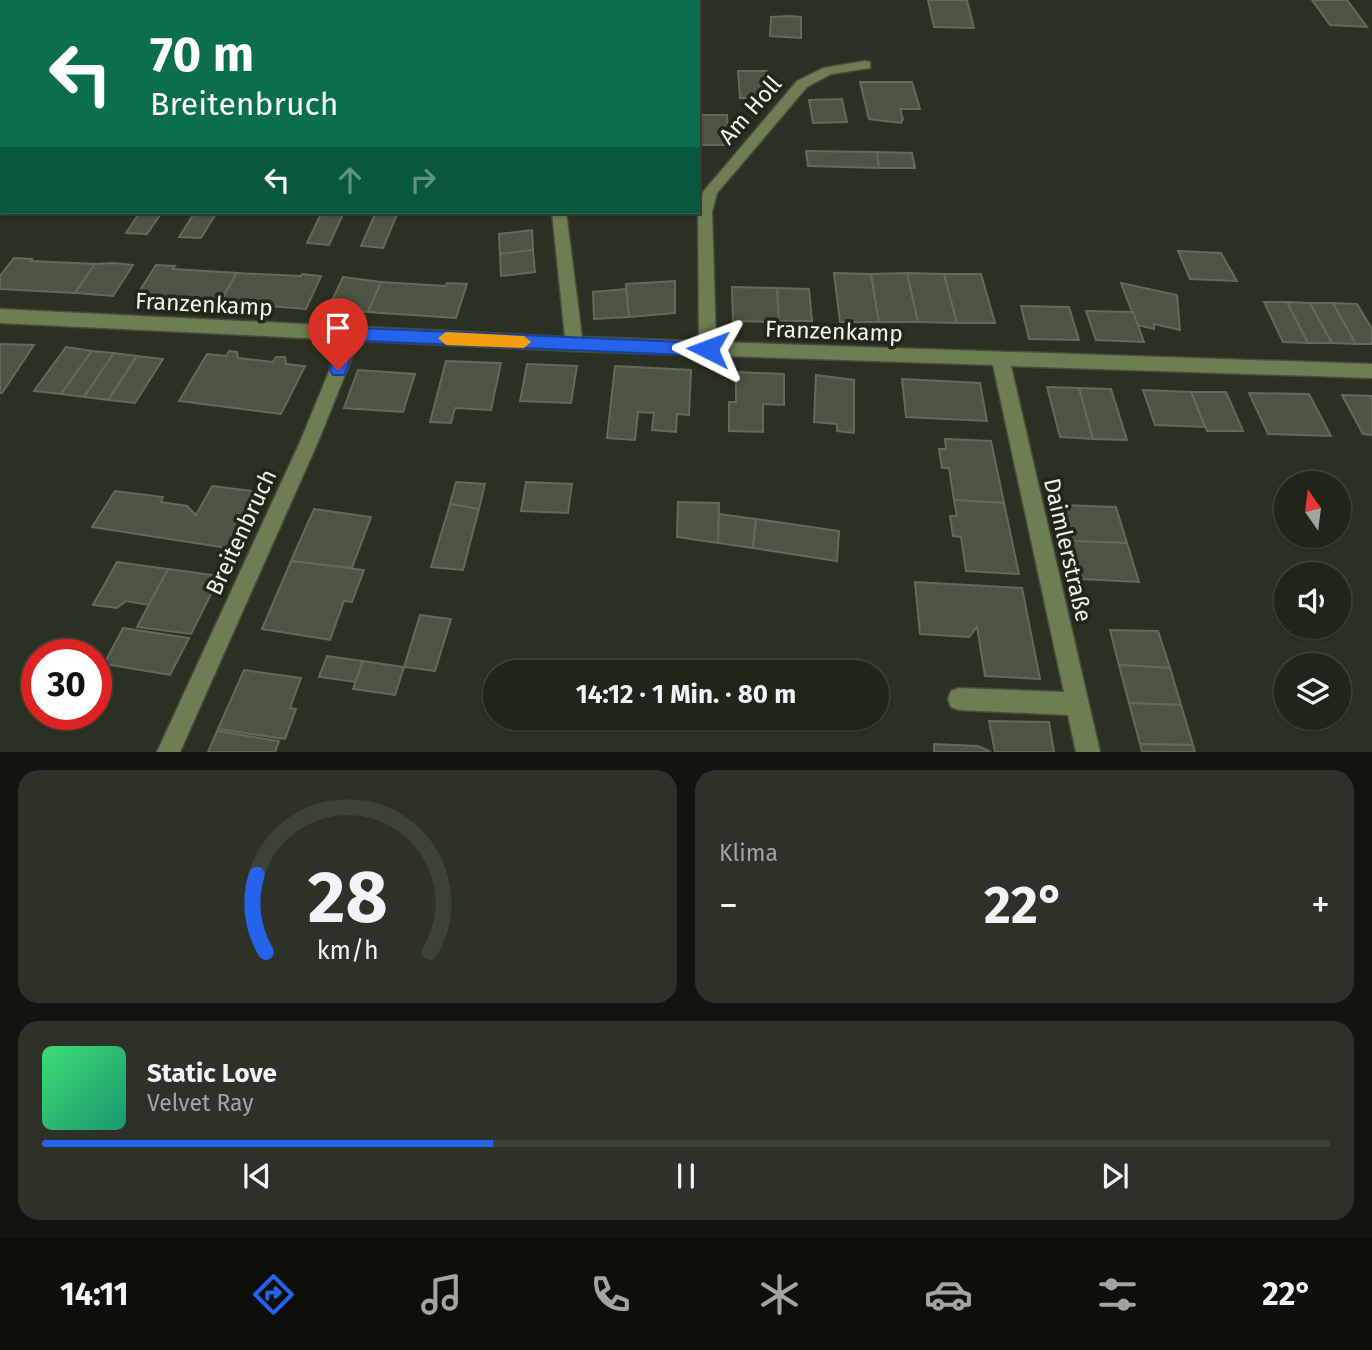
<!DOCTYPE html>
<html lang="de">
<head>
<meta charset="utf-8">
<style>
  :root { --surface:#20251a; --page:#2d3127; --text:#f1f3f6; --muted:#a2a5a2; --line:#3d4239; --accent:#2563eb }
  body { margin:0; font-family:"Fira Sans",sans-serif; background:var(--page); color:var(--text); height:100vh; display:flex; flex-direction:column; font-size:26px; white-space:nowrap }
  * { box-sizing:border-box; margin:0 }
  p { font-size:23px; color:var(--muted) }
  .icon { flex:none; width:38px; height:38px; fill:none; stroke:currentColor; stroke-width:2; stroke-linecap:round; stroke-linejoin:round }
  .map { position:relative; height:752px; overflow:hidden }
  .panel { display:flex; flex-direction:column; gap:18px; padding:18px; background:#12140e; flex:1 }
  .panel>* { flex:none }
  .guide { position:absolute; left:0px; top:0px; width:700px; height:214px; box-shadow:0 2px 5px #0004,0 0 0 2px var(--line); background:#0b6e4f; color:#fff; overflow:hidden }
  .needle { width:46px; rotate:346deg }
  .fabs { position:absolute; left:1274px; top:471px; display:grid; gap:14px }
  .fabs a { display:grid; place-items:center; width:77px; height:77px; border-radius:50%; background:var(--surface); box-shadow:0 2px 5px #0004,0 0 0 2px var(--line); font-size:35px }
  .speed { position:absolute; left:21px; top:639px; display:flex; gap:14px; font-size:35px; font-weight:700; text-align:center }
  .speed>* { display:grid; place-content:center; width:91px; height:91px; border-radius:50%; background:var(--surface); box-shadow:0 2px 5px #0004,0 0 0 2px var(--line); line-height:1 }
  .speed .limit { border:10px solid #d22; background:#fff; color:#111 }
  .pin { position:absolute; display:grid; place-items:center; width:60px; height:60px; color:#fff; margin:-72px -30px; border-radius:50% 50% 50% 0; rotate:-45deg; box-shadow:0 0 7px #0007 }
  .pin .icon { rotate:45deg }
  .me { position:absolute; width:77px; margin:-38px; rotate:273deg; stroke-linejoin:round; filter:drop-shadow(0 0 5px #0008) }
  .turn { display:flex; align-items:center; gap:24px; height:147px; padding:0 35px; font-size:32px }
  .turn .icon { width:91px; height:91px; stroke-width:2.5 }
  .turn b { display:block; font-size:49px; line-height:60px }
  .lanes { display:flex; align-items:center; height:66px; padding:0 35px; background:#0003; justify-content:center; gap:35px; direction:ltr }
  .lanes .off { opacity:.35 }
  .big { font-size:52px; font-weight:700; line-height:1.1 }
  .panel .tile { flex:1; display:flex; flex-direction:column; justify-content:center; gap:10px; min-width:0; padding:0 24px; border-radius:21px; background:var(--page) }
  .panel .dial { align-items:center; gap:0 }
  .dial svg { height:182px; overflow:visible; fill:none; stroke:var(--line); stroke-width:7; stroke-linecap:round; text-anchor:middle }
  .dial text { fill:var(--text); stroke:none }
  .song { display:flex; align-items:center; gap:21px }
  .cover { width:84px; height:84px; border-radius:10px; background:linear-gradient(135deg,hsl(140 70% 55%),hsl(160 70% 35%)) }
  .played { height:7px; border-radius:4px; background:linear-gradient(90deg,var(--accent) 35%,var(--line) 35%) }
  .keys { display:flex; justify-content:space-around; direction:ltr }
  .heat { display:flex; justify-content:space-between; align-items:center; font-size:38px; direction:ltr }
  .panel .tiles { flex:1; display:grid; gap:18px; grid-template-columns:1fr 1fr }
  .tile:last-child { grid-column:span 2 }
  .trip { position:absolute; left:483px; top:660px; width:406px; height:70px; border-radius:35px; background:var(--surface); box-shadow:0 2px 5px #0004,0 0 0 2px var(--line); font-weight:700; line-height:70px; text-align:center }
  .tab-bar { display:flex; height:112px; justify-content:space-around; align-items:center; background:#0d0f0a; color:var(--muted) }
  .tab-bar .icon { width:49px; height:49px }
  .tab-bar .current { color:var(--accent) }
  .tab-bar b { font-size:32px; color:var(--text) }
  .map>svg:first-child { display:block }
</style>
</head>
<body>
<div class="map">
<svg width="1372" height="752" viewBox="0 0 1372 752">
  <rect width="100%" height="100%" fill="#2b3122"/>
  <g fill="#4d5444" stroke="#636a59" stroke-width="2">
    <polygon points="928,0 967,0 974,28 934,27"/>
    <polygon points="1312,0 1347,0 1367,27 1330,25"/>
    <polygon points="790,16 801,17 801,38 770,36 771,17"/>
    <polygon points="738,71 767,71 770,98 740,98"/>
    <polygon points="860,82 912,82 920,109 900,109 903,119 901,123 869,119"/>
    <polygon points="842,99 847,122 813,123 809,100"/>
    <polygon points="698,115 727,115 729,145 698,145"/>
    <polygon points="806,151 877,152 879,168 808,166"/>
    <polygon points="877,152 912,153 915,168 879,168"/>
    <polygon points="140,212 162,212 147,234 126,233"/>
    <polygon points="195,212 217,212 201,238 179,237"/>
    <polygon points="322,212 344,212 329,245 307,243"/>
    <polygon points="376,212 398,212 383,248 361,246"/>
    <polygon points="532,230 533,250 500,254 499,234"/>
    <polygon points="533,250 535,272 501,276 500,254"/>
    <polygon points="1178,251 1221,253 1237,281 1190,279"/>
    <polygon points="14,258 32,259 31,261 95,264 75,293 0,289 0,276"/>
    <polygon points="114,263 133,265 113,296 75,293 95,264"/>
    <polygon points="156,265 175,266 173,269 237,273 220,302 135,298"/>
    <polygon points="237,273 301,276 302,274 321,276 306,309 220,302"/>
    <polygon points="834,273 871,274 879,322 840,322"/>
    <polygon points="907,273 918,322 879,322 871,274"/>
    <polygon points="907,273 944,274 957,323 918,322"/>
    <polygon points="944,274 981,274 995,323 957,323"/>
    <polygon points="343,277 381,282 368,312 328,309"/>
    <polygon points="675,281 675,313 629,317 626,284"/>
    <polygon points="381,282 446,286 447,283 467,284 456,318 368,312"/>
    <polygon points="1121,283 1177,295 1180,330 1154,324 1154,329 1137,325"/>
    <polygon points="732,287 777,288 779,322 733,321"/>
    <polygon points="777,288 809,289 812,321 779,321"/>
    <polygon points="626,289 629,317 594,319 593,292"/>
    <polygon points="1264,302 1287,302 1308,343 1283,342"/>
    <polygon points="1287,302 1310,303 1332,343 1308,343"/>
    <polygon points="1310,303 1333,303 1356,344 1332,343"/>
    <polygon points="1333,303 1357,304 1372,329 1372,344 1356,344"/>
    <polygon points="1021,306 1069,307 1079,340 1029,339"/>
    <polygon points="1086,311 1133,312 1144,342 1096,340"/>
    <polygon points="0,344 34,345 2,393 0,393"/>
    <polygon points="66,347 92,351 61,394 34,391"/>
    <polygon points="92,351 114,353 84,397 61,394"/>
    <polygon points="229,351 237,352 238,358 273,362 276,357 285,357 286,364 305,366 281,414 179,401 207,354 226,356"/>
    <polygon points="114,353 137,356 108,400 84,397"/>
    <polygon points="137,356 163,359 135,403 108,400"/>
    <polygon points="446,361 501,363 491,410 455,408 451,423 430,422"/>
    <polygon points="527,364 577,366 571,403 520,401"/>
    <polygon points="615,366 691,370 689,415 677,414 676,432 652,430 654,413 638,412 635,440 607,438"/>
    <polygon points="358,370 415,374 403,412 344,408"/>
    <polygon points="736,372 784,374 784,405 763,404 763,432 729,431 729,402 736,402"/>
    <polygon points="816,375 854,380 854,433 837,431 837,424 814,422"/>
    <polygon points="902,379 980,383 987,421 906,417"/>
    <polygon points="1047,387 1079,388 1093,439 1060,437"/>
    <polygon points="1079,388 1111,389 1127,440 1093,439"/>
    <polygon points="1143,390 1191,392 1205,427 1155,425"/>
    <polygon points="1191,392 1226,392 1243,431 1207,431"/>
    <polygon points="1249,393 1309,394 1331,436 1268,434"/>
    <polygon points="1342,395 1372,396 1372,435 1363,434"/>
    <polygon points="945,439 991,441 1004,503 954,500 949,468 942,468 939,449 946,449"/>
    <polygon points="456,482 485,484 479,509 450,504"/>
    <polygon points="526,482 572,484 568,513 521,511"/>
    <polygon points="212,486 260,492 233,549 92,527 115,491 163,497 161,502 187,506 196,515"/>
    <polygon points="954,500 1004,503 1019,574 966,571 961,537 953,536 950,516 957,516"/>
    <polygon points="678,502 719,503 718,543 677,537"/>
    <polygon points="450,504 479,509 463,570 431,567"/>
    <polygon points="1062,505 1116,507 1127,543 1070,541"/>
    <polygon points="314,509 371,517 352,568 291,561"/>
    <polygon points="719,514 756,519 753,548 718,543"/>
    <polygon points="756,519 839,531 837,561 753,548"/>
    <polygon points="1070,541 1127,543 1139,582 1080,579"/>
    <polygon points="291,561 364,570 352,602 344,601 330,640 262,629"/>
    <polygon points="117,562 168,569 149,605 126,601 117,608 93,605"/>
    <polygon points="168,569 220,576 191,634 137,627"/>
    <polygon points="915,582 1022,588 1040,679 985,676 977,627 969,637 920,634"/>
    <polygon points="420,615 451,619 435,671 404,667"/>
    <polygon points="123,628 189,638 170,675 104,664"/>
    <polygon points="1110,630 1158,631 1170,668 1119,665"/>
    <polygon points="327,656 363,661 356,682 319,677"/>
    <polygon points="363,661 404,667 395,695 353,689"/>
    <polygon points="1119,665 1170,668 1181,705 1129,703"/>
    <polygon points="244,670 301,678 290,708 296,709 285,739 218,729"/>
    <polygon points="1129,703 1181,705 1193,745 1140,744"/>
    <polygon points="989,721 1049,722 1054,752 995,752"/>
    <polygon points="217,731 279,741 275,752 208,752"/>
    <polygon points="934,744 978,746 991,752 934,752"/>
    <polygon points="1140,744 1193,745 1195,752 1142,752"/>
  </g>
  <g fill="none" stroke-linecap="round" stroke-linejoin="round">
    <defs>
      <g id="minor">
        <polygon points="40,0 52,0 39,2"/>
        <polygon points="529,0 541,0 542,2 530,2"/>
        <rect x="0" y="40" width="2" height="8"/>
        <polygon points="865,61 870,62 870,68 831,74 807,87 717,193 712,212 716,342 1372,364 1372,378 1011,366 1100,752 1076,752 1068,715 959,710 951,707 948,699 951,691 959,688 1064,692 993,365 574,351 365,341 353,355 318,442 180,752 157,752 300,442 337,352 346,340 0,323 0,309 565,337 552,212 566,212 582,337 699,341 698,212 703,192 797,81 823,68"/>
        <polygon points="2,75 2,86 0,86 0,76"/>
      </g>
    </defs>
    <use href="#minor" stroke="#464c3e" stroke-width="3"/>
    <use href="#minor" fill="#6d7e52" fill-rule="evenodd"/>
  </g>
  <path fill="#2563eb" stroke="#184099" stroke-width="2" d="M360 328 708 343 716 349 708 356 364 341 352 355 344 375H333L330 370C336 356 344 334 360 328Z"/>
  <polygon fill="#f59e0b" points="446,332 524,336 531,342 524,348 446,345 438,338"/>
  <g text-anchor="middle" stroke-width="7" stroke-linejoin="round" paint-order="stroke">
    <g font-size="23" fill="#eff4ea" stroke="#212718">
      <text transform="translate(750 110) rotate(-49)" y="8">Am Holl</text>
      <text transform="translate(204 304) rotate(3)" y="8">Franzenkamp</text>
      <text transform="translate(834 331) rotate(2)" y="8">Franzenkamp</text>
      <text transform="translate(241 532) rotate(-65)" y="8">Breitenbruch</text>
      <text transform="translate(1068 550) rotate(77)" y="8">Daimlerstraße</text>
    </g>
  </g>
</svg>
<div class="fabs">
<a><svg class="needle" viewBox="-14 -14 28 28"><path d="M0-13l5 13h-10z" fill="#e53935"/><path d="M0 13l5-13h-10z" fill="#a2a5a2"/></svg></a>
<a><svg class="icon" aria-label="sound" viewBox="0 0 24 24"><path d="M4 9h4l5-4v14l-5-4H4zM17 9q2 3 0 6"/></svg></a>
<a><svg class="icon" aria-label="layers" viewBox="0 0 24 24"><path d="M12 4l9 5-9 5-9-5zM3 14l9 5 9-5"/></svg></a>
</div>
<div class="speed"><div class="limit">30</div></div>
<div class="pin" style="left:338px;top:370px;background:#d93025"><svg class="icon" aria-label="arrive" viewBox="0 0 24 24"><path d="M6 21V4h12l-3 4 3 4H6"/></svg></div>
<svg class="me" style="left:708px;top:349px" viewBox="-20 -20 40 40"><path d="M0-17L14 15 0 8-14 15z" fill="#2563eb" stroke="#fff" stroke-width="4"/></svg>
<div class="trip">14:12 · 1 Min. · 80 m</div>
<div class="guide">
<div class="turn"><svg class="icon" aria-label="left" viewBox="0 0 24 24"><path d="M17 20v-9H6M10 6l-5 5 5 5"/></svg><div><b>70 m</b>Breitenbruch</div></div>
<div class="lanes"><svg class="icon" aria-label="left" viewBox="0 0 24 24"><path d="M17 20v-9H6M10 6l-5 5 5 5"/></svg><svg class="icon off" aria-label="ahead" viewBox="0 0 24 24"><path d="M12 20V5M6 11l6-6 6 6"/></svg><svg class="icon off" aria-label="right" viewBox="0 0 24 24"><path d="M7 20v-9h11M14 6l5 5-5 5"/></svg></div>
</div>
</div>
<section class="panel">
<div class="tiles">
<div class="tile dial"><svg viewBox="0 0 100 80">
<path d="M14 69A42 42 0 1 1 86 69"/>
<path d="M14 69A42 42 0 0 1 10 35" stroke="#2563eb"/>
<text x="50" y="56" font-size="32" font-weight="700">28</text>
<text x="50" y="72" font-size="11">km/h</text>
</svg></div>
<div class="tile"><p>Klima</p>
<div class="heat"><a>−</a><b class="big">22°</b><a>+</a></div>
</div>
<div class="tile">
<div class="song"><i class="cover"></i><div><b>Static Love</b><p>Velvet Ray</p></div></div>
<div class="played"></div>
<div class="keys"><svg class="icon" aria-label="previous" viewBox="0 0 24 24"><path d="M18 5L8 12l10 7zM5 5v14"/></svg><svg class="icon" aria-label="pause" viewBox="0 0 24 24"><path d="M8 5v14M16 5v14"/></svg><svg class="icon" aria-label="next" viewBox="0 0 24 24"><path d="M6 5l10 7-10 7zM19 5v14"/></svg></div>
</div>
</div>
</section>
<nav class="tab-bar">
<b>14:11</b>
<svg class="icon current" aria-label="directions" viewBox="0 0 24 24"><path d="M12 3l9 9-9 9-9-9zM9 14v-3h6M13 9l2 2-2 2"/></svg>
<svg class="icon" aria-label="music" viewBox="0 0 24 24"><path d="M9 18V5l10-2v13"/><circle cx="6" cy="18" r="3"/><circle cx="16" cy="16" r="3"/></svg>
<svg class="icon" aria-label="phone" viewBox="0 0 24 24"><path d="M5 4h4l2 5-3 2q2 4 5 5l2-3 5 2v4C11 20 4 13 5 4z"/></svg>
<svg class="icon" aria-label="climate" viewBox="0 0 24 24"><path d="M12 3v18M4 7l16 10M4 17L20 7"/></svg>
<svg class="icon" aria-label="car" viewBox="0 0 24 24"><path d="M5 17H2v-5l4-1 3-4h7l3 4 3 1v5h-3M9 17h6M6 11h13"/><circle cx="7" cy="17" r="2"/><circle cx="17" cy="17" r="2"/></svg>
<svg class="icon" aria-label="filters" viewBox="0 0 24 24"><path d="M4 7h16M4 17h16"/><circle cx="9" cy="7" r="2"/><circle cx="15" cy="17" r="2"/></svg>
<b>22°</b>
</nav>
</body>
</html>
